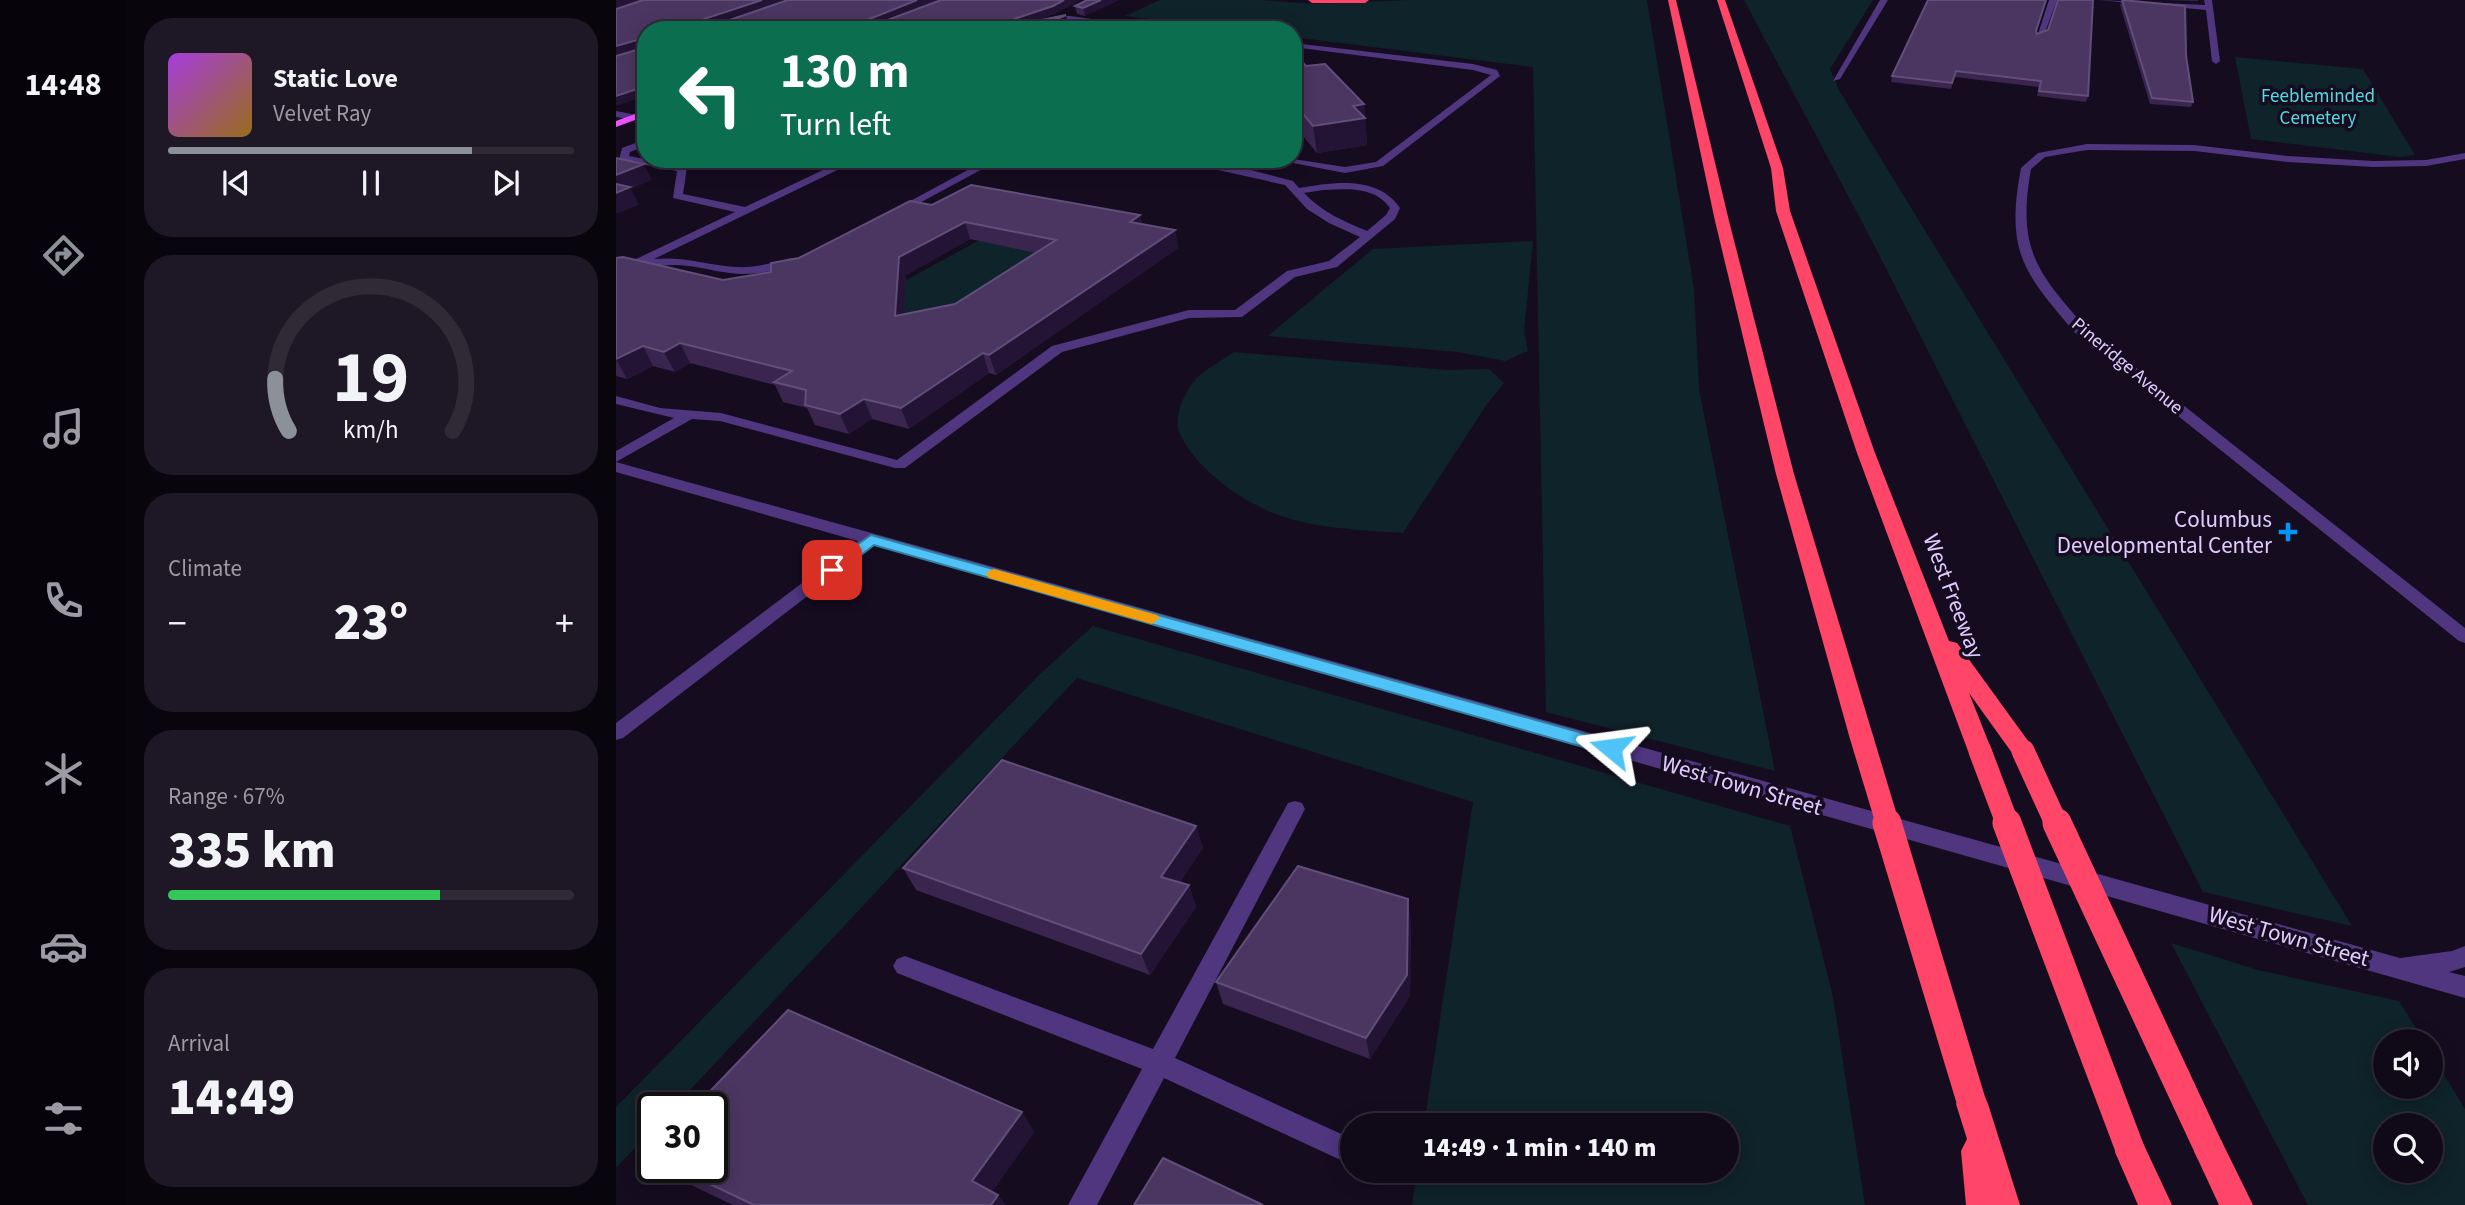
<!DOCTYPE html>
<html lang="en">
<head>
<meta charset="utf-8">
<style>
  :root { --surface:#100918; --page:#1e1725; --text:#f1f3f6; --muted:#9c9aa2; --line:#302a37; --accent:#8c9099 }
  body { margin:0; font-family:"Source Sans 3",sans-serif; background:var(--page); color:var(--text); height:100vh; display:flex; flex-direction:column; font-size:26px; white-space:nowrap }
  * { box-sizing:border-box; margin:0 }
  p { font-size:23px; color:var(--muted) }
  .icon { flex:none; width:38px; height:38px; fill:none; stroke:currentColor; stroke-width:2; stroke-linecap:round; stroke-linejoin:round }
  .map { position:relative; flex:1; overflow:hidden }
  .panel { display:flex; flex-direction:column; gap:18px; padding:18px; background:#09050d; width:490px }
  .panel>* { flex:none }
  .top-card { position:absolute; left:21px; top:21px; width:665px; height:147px; border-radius:28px; box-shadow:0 4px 18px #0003,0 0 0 2px var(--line); background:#0b6e4f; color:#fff; overflow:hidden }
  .fabs { position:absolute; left:1757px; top:1029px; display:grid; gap:14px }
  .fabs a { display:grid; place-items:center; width:70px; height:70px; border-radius:50%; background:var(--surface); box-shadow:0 4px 18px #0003,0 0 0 2px var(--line); font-size:35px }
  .speed { position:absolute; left:21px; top:1092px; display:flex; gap:14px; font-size:35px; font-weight:700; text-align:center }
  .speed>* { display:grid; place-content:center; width:91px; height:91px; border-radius:50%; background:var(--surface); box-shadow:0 4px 18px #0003,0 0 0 2px var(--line); line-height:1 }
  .speed .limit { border:4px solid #111; border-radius:10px; background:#fff; color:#111 }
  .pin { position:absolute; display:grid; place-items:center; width:60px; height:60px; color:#fff; margin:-30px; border-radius:14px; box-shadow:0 4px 10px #0006 }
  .me { position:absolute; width:77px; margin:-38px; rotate:286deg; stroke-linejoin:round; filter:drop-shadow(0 0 5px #0008) }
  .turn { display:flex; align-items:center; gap:24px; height:147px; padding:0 28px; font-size:32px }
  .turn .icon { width:91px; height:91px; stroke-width:2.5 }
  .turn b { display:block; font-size:49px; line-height:60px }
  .big { font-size:52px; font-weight:800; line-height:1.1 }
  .panel .widget { flex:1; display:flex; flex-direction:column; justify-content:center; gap:10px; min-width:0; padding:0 24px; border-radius:28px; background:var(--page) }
  .panel .dial { align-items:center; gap:0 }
  .dial svg { height:182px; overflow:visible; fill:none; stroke:var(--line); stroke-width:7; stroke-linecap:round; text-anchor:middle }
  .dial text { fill:var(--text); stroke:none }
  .song { display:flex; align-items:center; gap:21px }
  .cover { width:84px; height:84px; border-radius:10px; background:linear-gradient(135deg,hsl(280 70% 55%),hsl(40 70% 35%)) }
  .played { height:7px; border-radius:4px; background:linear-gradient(90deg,var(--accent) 75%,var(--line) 75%) }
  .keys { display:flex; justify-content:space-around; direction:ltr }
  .heat { display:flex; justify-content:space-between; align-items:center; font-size:38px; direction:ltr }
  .charge { height:10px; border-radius:5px; background:linear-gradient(90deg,#34c759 67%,var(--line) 0) }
  .trip { position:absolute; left:724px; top:1113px; width:399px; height:70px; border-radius:35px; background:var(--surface); box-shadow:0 4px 18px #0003,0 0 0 2px var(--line); font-weight:800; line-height:70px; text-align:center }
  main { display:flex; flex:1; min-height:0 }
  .tab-bar { display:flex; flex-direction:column; width:126px; justify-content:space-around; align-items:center; background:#06040a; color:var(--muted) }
  .tab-bar .icon { width:49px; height:49px }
  .tab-bar .current { color:var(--accent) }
  .tab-bar b { font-size:32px; color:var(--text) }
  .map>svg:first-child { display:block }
</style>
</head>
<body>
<main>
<nav class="tab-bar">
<b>14:48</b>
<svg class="icon current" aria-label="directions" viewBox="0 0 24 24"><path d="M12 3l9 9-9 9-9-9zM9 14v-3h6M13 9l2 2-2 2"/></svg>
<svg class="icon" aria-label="music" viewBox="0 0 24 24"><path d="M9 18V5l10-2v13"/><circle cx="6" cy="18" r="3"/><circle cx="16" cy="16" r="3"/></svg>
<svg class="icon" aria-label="phone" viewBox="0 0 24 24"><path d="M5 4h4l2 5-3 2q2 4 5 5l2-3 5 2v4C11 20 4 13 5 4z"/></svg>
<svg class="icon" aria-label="climate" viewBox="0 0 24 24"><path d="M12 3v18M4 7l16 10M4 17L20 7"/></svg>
<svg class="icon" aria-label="car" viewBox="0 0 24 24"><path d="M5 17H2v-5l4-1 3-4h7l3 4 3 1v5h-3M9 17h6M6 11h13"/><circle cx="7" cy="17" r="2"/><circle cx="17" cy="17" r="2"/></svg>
<svg class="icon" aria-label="filters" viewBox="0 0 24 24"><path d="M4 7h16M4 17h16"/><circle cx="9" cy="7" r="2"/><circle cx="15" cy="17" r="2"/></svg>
</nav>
<section class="panel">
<div class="widget">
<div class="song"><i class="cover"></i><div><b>Static Love</b><p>Velvet Ray</p></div></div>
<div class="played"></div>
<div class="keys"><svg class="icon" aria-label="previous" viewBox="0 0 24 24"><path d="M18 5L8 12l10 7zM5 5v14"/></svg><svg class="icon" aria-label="pause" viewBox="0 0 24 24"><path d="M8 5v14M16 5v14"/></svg><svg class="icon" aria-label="next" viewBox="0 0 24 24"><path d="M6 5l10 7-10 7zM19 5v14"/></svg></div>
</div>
<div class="widget dial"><svg viewBox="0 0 100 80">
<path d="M14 69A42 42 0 1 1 86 69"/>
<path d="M14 69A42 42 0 0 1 8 46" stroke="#8c9099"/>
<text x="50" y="56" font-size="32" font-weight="700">19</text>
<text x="50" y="72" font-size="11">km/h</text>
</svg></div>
<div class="widget"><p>Climate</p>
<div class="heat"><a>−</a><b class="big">23°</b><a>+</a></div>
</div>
<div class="widget"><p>Range · 67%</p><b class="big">335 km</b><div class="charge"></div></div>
<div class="widget"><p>Arrival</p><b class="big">14:49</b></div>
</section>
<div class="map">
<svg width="1849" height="1205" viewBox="0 0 1849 1205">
  <rect width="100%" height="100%" fill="#150c20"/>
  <g fill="#0f232a" fill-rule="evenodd">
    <polygon points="544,0 645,0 698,4 792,0 1031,0 1078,289 1083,390 1159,771 930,712 917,67 677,37 677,30 621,30 509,16"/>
    <polygon points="1128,0 1257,0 1214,69 1224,92 1736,926 1587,892 1254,237"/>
    <polygon points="1619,57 1747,69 1799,155 1784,157 1635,139"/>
    <polygon points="369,237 432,256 378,296 288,319 274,289"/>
    <polygon points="917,241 908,332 912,351 889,361 842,352 652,336 757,249"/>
    <path d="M618 352 831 370 873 369 888 383 871 404 787 533C744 530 701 529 660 514 626 502 579 468 564 434 556 417 570 388 583 376 593 367 607 360 618 352Z"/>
    <polygon points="477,626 1174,826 1217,997 1249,1205 796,1205 801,1171 1111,1171 1111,1125 808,1125 857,802 461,678 57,1108 37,1108 37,1129 0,1168 0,1107 425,673"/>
    <path d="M1555 943 1642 970 1783 1001 1808 1041H1769V1087H1815V1053L1849 1109V1205H1692ZM1769 1125H1815V1171H1769Z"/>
  </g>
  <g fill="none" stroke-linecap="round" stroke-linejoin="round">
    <g fill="#4f367f" fill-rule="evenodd">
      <polygon points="1264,0 1272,0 1224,79 1217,81"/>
      <polygon points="1433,0 1441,0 1428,35 1421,37"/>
      <polygon points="1482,0 1589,5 1588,0 1596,0 1604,61 1600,64 1596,61 1590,10"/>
      <path d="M440 16H454L556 30H531L454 20C436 20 420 30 401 30Z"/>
      <polygon points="677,43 857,64 881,70 884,76 767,166 729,173 656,159 677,159 729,167 760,162 875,75 857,70 677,47"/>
      <polygon points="0,111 21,115 23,117 18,120 0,117"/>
      <path d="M30 139V146L14 152 13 156 71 167 67 194 129 207 230 159H244L38 259C67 256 92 265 120 267 139 268 157 263 175 258L181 262 179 265C158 271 136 276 114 273 95 271 78 265 59 265 38 265 20 271 0 277V269L19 263 20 259 119 212 57 198 61 171 3 160 6 148Z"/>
      <path d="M1471 144 1578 145 1672 156 1757 161 1810 160 1849 153V159L1810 166 1757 167 1672 162 1578 151 1471 150 1429 157 1415 169C1401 249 1420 271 1471 329L1849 628V643L1843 641 1461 335C1408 273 1389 253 1405 168L1422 153Z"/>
      <polygon points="372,159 385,159 283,214 274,212"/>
      <path d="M553 159C596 159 636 170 677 181L683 188C718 182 762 175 784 208L779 219 721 267 679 277 626 317 573 318 446 352 289 468H279L104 421 76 419 0 462V451L58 418 0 404V396L44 408 105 413 281 460 436 346 573 310H619L671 271 713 261 744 237 713 223 691 209 669 185ZM707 190C731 189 758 186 774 208L770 215 751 231C727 221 706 212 688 193Z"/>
      <polygon points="0,462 1784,958 1836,951 1849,946 1849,967 1833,972 1849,976 1849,998 258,545 7,738 0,740 0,723 242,541 0,472"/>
      <polygon points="679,801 686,803 689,809 559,1058 734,1138 737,1143 734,1156 725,1160 716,1156 548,1078 481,1205 452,1205 526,1069 281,973 277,966 281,959 289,956 537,1049 672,803"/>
    </g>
    <polygon fill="#f152ff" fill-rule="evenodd" points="30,110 30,116 0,127 0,121"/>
    <g fill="#ff4668" fill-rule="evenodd">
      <polygon points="692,0 753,0 749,3 696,3"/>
      <polygon points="1052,0 1060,0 1113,221 1178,474 1258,739 1254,745 1246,748 1238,745 1234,739 1160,474 1099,221"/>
      <polygon points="1101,0 1109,0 1167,168 1174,211 1259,453 1333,641 1341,643 1415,745 1419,751 1415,757 1407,760 1399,757 1353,693 1376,751 1372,757 1364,760 1356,757 1352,751 1241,453 1160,211 1155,168"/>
      <polygon points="1356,1089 1367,1093 1372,1104 1404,1205 1350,1205 1345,1151 1351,1139 1340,1104 1345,1093"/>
      <polygon points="1594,1135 1605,1140 1637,1205 1603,1205 1578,1151 1583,1140"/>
      <polygon points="1515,1136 1526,1141 1556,1205 1522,1205 1499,1152 1504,1141"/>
    </g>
    <g stroke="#ff4668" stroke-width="23">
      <polyline points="1246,739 1272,825"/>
      <polyline points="1364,751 1392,825"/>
      <polyline points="1407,751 1441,825"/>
    </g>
    <g stroke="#ff4668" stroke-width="29">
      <polyline points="1271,823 1356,1104"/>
      <polyline points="1391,823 1515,1152"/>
      <polyline points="1441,823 1594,1151"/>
    </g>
  </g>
  <g fill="#39254e" fill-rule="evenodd">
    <polygon points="471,0 469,16 461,14 459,6"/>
    <polygon points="1506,0 1570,56 1577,102 1575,107 1534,104 1504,5"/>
    <polygon points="1546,0 1582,0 1582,1"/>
    <polygon points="1420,31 1472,96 1470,102 1421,96 1423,87 1339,77 1335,89 1275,82 1276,76"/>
    <polygon points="677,52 690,66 748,104 751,145 701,153 677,124"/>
    <path d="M316 205 524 215 526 224 559 230 562 248 380 375 373 373 293 429 256 419 233 434 199 425 191 408 167 402 159 385 74 363 59 372 37 366 11 379 0 376V258L107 280 155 272 183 258ZM354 239 420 253 339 304 288 314 290 275Z"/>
    <polygon points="580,826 587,848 564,882 573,885 580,907 534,975 300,890 287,868"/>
    <polygon points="795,921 794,996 754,1059 607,1004 600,982"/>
    <polygon points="406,1112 418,1132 376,1192 382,1195 389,1205 117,1205 54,1175 46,1167 96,1167"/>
  </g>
  <g fill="#231334">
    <polygon points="0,0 27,0 0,8"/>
    <polygon points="146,0 172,0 91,28 86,22 88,19"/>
    <polygon points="301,0 322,0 250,30 246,22"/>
    <polygon points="448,0 465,0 439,14 400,28 397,24 398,19"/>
    <polygon points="485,0 504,0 469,16 467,8"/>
    <polygon points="450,15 452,23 436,30 415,30"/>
    <polygon points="28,38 30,47 0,55 0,46"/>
    <polygon points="30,86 30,96 0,106 0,96"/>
    <polygon points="748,104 751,145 701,153 697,126 737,106"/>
    <polygon points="28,164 36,180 15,189 23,205 0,214 0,175"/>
    <polygon points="524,215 528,233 514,222"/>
    <polygon points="349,222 354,239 290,275 287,335 279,316 283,257"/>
    <polygon points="559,230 562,248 380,375 373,355"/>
    <polygon points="64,343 74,363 59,372 48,352"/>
    <polygon points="27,346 37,366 11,379 0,359"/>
    <polygon points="367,353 373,373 293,429 285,408"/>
    <polygon points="248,399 256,419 233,434 224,414"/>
    <polygon points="580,826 587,848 553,899 545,877"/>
    <polygon points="573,885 580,907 534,975 525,954"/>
    <polygon points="792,899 795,921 794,996 754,1059 750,1038"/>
    <polygon points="406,1112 418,1132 370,1201 356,1181"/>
    <polygon points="382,1195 389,1205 375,1205"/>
  </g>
  <g fill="#4b3661" stroke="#624e7a" stroke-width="2" fill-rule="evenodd">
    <polygon points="27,0 146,0 88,19 86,22 102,24 172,0 301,0 246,22 261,24 325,0 448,0 437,6 398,19 397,24 406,24 450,15 415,30 30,30 30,86 0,96 0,56 27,48 28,38 0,46 0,9"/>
    <polygon points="471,0 485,0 467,8 459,6"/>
    <polygon points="1312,0 1430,0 1420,31 1421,34 1432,30 1442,0 1477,0 1472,96 1423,91 1425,81 1340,71 1336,83 1276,76"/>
    <polygon points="1506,0 1569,6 1570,56 1577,102 1536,98"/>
    <polygon points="592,22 596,28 605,27 607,30 529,30"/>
    <polygon points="677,52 690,66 709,64 748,104 737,106 749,118 697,126 677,102"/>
    <polygon points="0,158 28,164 0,175"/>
    <polygon points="0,184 14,187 0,193"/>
    <path d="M355 185 524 215 514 222 559 230 373 355 367 353 285 408 248 399 224 414 189 405 190 390 158 382 176 371 64 343 48 352 27 346 0 359V258L7 257 107 280 155 272V263L183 258 294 201 316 205ZM349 222 440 240 339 304 279 316 283 257Z"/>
    <polygon points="386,760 580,826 545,877 573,885 525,954 287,868"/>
    <polygon points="682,866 792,899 791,975 750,1038 600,982"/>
    <polygon points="172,1010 406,1112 356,1181 382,1195 375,1205 138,1205 58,1167 96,1167 96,1108 78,1108"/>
    <polygon points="547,1158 647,1205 518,1205"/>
  </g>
  <polygon fill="#4fc3f7" stroke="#337fa1" stroke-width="2" points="255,535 995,741 1001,743 1004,748 1001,753 995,755 258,545 222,573 211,573 208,570 211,566"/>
  <polygon fill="#f59e0b" points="378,569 541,615 544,618 536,624 373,578 370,574 373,571"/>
  <path fill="#0095f6" stroke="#150c20" stroke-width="2.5" d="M1668.5 521.5h7v7h7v7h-7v7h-7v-7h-7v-7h7z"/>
  <g text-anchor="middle" stroke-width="7" stroke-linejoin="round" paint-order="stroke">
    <g font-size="19" fill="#55dae0" stroke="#150c20">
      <text x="1702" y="102">Feebleminded<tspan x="1702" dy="22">Cemetery</tspan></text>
    </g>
    <g font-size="19" fill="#e0cbff" stroke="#150c20">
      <text transform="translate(1512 365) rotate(40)" y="7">Pineridge Avenue</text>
    </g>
    <g font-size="23" fill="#e0cbff" stroke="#150c20" text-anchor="end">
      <text x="1656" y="527">Columbus<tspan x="1656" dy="26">Developmental Center</tspan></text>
    </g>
    <g font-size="23" fill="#e0cbff" stroke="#150c20">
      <text transform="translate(1338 596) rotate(69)" y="8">West Freeway</text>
      <text transform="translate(1126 785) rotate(16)" y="8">West Town Street</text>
      <text transform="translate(1673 936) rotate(16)" y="8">West Town Street</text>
    </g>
  </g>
</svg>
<div class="fabs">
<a><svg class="icon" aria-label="sound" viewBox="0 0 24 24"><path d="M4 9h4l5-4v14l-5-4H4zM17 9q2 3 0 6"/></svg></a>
<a><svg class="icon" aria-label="search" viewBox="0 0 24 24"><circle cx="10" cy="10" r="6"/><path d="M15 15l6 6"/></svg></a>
</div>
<div class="speed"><div class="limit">30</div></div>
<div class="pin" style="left:216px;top:570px;background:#d93025"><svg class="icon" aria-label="arrive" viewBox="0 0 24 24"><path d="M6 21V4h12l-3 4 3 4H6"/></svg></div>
<svg class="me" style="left:995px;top:748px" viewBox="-20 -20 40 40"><path d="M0-17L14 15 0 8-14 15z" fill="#4fc3f7" stroke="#fff" stroke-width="4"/></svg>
<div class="trip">14:49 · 1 min · 140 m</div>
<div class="top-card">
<div class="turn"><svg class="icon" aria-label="left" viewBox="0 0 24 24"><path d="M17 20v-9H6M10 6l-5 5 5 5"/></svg><div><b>130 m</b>Turn left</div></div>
</div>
</div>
</main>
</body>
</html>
